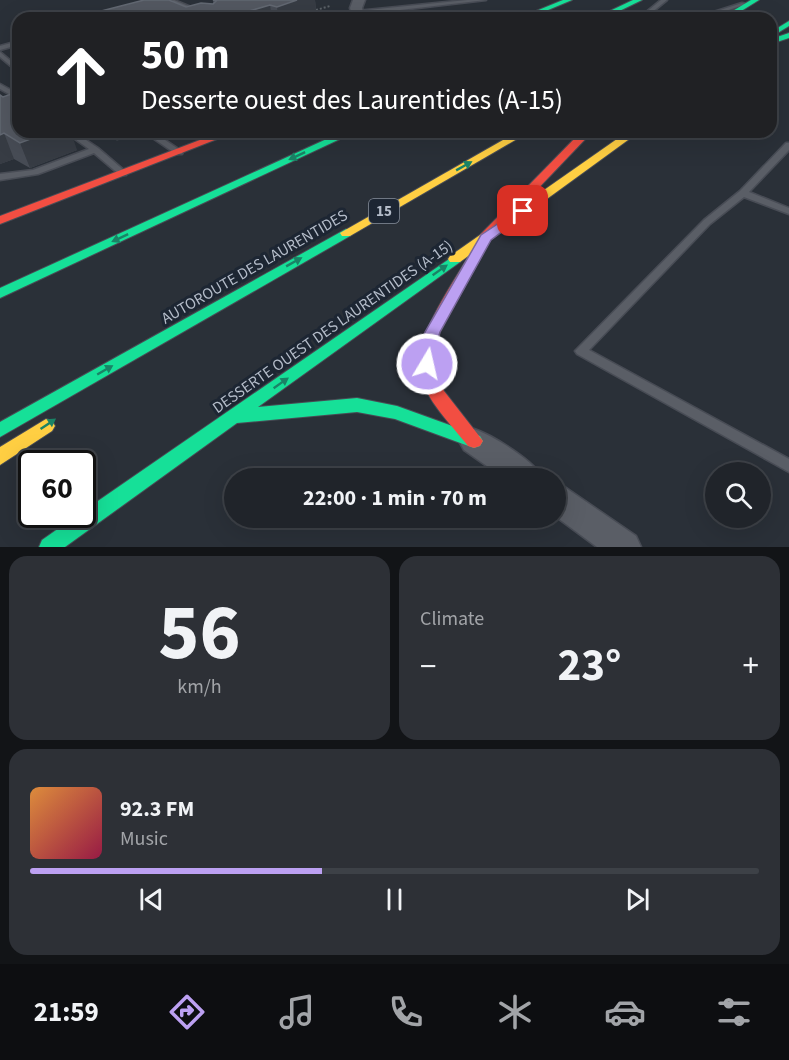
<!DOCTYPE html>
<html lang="en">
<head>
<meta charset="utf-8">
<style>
  :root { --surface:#20242a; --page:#2d3036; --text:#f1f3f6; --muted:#a2a4a8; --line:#3d4147; --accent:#bca0f2 }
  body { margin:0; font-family:"Source Sans 3",sans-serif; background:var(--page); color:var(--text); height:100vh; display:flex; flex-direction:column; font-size:22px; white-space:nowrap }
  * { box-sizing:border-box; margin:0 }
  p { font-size:20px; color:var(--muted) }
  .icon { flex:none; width:33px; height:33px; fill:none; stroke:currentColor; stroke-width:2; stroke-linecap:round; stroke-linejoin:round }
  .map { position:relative; height:547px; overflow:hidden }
  .details { display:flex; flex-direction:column; gap:9px; padding:9px; background:#121417; flex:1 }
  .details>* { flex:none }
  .guide { position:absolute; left:12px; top:12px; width:765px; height:126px; border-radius:18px; box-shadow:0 6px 24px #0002,0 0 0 2px var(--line); background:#202124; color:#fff; overflow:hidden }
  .buttons { position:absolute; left:705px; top:462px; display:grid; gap:12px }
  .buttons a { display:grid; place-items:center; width:66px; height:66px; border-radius:50%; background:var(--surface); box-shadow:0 6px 24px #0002,0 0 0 2px var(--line); font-size:30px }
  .speed { position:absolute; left:18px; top:450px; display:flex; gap:12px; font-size:30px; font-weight:700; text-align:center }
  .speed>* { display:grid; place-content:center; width:78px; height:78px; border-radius:50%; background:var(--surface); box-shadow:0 6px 24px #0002,0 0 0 2px var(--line); line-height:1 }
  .speed .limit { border:3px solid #111; border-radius:9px; background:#fff; color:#111 }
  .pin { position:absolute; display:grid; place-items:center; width:51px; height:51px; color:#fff; margin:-26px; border-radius:12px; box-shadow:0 3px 9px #0006 }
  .me { position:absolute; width:66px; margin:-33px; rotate:9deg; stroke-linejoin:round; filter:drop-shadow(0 0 4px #0008) }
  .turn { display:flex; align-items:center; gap:21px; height:126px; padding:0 30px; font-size:27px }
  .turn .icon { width:78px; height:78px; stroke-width:2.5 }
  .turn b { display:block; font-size:42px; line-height:51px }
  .big { font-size:45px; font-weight:700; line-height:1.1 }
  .details .tile { flex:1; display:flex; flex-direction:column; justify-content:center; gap:9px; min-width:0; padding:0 21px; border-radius:18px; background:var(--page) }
  .details .dial { align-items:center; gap:0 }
  .dial b { font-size:78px; line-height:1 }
  .song { display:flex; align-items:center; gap:18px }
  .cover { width:72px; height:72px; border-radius:9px; background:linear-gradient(135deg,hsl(30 70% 55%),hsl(340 70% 35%)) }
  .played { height:6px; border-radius:3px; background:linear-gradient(90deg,var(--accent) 40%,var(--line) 40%) }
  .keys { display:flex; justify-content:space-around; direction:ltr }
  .heat { display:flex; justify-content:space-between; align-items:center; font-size:33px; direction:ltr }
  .details .tiles { flex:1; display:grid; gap:9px; grid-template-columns:1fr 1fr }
  .tile:last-child { grid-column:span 2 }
  .trip { position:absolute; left:224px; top:468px; width:342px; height:60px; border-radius:30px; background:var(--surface); box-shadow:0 6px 24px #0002,0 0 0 2px var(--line); font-weight:700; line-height:60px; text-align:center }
  .tab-bar { display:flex; height:96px; justify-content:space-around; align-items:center; background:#0d0e11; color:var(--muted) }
  .tab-bar .icon { width:42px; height:42px }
  .tab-bar .current { color:var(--accent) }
  .tab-bar b { font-size:27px; color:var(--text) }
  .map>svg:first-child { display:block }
</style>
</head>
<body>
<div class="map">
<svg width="789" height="547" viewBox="0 0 789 547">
  <rect width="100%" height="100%" fill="#2a3038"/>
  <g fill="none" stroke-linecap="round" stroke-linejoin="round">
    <defs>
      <g id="lane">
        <polygon points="174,0 215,17 216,18 208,18 174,4 162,7 159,5"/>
        <polygon points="467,0 486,0 357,15 354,13 357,11"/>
        <polygon points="661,0 667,0 645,18 639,18"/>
        <polygon points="742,3 747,4 704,18 695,18"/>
        <polygon points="18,41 18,45 0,50 0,46"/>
        <polygon points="0,52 18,67 18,72 0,57"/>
        <polygon points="0,84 18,94 18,99 0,89"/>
        <polygon points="65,132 74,132 98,148 127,173 126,175 120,175 94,153 38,174 0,180 0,174 33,170 89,149"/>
        <polygon points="105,132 114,132 118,134 124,132 136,132 117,139"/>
        <polygon points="144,132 153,132 183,152 182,154 176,154"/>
        <polygon points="786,143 789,143 789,150 749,192 789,208 789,214 744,197 710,224 589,350 789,459 789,472 577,354 575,351 704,220 740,191"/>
      </g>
      <g id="street">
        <polygon points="353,0 365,0 362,8 365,18 353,18 350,8"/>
        <path d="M474 429C492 435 536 462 542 478H504L464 450 459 441 464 432Z"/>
        <polygon points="555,484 566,488 636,536 641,547 597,547 555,516"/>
      </g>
      <g id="fast">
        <polygon points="563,0 572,0 529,18 519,18"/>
        <polygon points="633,0 642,0 605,18 595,18"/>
        <polygon points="751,0 759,0 730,18 721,18"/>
        <polygon points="789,21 789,26 771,37 771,32"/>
        <polygon points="789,33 789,38 771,44 771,39"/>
        <polygon points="342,132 355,132 0,298 0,288"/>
        <polygon points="346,229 352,233 350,236 0,437 0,422"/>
        <polygon points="455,255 460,256 462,259 460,262 258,407 357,398 397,406 480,436 483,441 480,446 474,448 395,419 357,412 237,423 65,547 39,547 42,540 79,514 82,514 82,512"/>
      </g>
      <g id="slow">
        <polygon points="517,132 529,132 350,236 342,236 340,233"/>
        <polygon points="627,132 639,132 460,262 450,262 448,259 450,256"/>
        <polygon points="46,419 52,421 55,426 52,431 0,465 0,447"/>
      </g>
      <g id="jam">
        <polygon points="221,132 235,132 0,224 0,216"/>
        <polygon points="581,132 592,132 489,240 481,240 479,237 481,234"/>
        <path d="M481 242 487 246 440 332 435 355 436 373 444 391 483 441 480 446 474 448 468 446C451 424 425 400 420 372 413 337 457 277 475 246Z"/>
      </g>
    </defs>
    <use href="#lane" stroke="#484c55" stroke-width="3"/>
    <use href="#street" stroke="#484c55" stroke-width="3"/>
    <use href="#fast" stroke="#484c55" stroke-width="2"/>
    <use href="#slow" stroke="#484c55" stroke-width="2"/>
    <use href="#jam" stroke="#484c55" stroke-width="2"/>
    <polyline stroke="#5c6268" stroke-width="2" stroke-dasharray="2 2" stroke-linecap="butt" points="316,10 330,6"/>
    <use href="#lane" fill="#5a5e66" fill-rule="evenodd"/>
    <use href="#street" fill="#5a5e66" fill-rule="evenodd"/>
    <use href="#fast" fill="#16e098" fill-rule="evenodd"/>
    <use href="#slow" fill="#ffcf43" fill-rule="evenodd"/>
    <use href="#jam" fill="#f24e42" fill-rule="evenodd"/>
  </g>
  <g fill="#474c55">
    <polygon points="213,0 315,0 316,10 293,18 74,18 213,4"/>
    <polygon points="0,95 77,150 30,168 14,159 0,164"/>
  </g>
  <g fill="#373c44">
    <polygon points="297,0 315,0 316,10 293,18 278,18 277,7"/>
    <polygon points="270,5 272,18 225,18"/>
    <polygon points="49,132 71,132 77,150 30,168 20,143"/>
    <polygon points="4,133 14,159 0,164 0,135"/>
  </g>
  <g fill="#535861" stroke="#626872" stroke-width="1.5">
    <polygon points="144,0 169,0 186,7 201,3 213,4 216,1 213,0 297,0 277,7 270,5 225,18 74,18"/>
    <polygon points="17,92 18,132 49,132 20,143 4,133 0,135 0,95 3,97"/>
  </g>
  <defs><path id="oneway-solid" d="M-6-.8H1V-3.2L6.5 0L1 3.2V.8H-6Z" transform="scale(1.5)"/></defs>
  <g fill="#1a8366">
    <use href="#oneway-solid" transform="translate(297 156) rotate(155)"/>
    <use href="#oneway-solid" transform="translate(464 166) rotate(-29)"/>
    <use href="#oneway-solid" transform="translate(120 238) rotate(155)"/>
    <use href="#oneway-solid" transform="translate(294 262) rotate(-29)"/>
    <use href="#oneway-solid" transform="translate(440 270) rotate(-35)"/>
    <use href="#oneway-solid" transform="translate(105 370) rotate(-30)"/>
    <use href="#oneway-solid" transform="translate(281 383) rotate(-35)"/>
    <use href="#oneway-solid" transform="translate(48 424) rotate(-34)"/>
  </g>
  <path fill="#bca0f2" stroke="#7a689d" stroke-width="1.5" d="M523 207 529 211 527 213 491 240 440 332 435 349V364L433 368H421C416 356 421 344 425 332L481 235Z"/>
  <g text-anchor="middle" stroke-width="6" stroke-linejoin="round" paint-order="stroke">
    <rect fill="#1d2633" stroke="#878f9c" stroke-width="1.5" x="369" y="199" width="30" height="24" rx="4.5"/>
    <g font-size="15" font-weight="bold" fill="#b4bcc9">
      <text x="384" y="216">15</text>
    </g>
    <g font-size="16" fill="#b4bcc9" stroke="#1d2633">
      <text transform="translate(254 266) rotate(-30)" y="6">AUTOROUTE DES LAURENTIDES</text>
      <text transform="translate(332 326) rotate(-35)" y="6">DESSERTE OUEST DES LAURENTIDES (A-15)</text>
    </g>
  </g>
</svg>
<div class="buttons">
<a><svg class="icon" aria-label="search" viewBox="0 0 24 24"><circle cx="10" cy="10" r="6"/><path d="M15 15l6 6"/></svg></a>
</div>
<div class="speed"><div class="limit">60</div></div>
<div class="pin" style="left:523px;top:211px;background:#d93025"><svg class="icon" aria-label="arrive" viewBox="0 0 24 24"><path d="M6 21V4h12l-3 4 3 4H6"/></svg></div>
<svg class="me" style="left:427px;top:364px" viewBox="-20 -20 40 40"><circle r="17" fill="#bca0f2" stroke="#fff" stroke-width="3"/><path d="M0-11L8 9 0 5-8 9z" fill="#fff"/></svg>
<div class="trip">22:00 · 1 min · 70 m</div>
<div class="guide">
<div class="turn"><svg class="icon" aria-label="ahead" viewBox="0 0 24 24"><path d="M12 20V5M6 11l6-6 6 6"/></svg><div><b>50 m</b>Desserte ouest des Laurentides (A-15)</div></div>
</div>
</div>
<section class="details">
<div class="tiles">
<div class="tile dial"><b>56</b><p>km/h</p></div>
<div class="tile"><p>Climate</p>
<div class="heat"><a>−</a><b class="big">23°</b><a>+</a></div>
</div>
<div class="tile">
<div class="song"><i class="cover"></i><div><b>92.3 FM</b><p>Music</p></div></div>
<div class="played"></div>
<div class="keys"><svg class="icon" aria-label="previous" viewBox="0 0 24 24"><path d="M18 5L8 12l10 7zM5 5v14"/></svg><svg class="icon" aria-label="pause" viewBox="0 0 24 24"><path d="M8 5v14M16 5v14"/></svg><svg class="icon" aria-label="next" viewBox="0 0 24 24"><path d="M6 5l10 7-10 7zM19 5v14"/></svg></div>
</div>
</div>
</section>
<nav class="tab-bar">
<b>21:59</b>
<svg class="icon current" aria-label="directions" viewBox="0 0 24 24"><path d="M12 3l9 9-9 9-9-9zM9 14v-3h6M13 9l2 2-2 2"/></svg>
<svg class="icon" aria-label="music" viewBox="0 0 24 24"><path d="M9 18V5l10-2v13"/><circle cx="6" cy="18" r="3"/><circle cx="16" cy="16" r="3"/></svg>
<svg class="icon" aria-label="phone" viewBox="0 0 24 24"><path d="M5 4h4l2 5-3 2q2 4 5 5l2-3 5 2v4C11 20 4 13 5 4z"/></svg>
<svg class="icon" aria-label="climate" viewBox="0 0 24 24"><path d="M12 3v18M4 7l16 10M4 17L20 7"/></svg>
<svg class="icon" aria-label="car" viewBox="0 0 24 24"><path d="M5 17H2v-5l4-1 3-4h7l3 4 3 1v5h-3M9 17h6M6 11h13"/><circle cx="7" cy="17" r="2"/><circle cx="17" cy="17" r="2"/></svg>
<svg class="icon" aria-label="filters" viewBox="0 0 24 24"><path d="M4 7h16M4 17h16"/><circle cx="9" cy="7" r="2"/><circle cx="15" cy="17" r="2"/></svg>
</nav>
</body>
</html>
